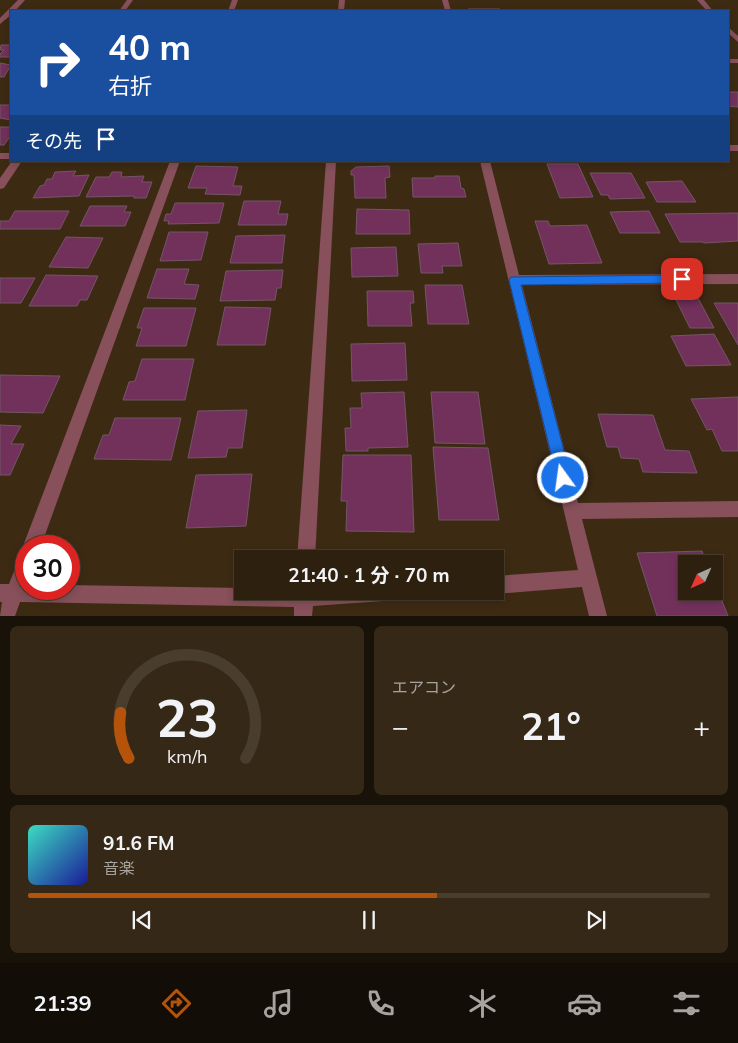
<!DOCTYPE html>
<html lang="ja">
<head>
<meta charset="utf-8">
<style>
  :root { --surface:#2e200e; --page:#362817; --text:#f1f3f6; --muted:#a7a39e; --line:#493e2e; --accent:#b45309 }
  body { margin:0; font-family:Mulish,"Noto Sans JP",sans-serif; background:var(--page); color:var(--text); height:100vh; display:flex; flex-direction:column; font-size:19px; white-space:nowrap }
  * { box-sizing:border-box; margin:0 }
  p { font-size:16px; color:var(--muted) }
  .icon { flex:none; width:28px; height:28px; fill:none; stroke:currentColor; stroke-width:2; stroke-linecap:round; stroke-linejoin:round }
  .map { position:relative; height:616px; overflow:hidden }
  .drawer { display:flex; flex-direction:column; gap:10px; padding:10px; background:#191208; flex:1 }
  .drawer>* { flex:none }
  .banner { position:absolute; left:10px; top:10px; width:719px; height:152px; border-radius:0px; box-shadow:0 2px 8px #0003,0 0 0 1px var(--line); background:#1a4fa0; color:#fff; overflow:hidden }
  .needle { width:32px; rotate:225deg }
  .tools { position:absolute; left:678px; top:555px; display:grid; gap:10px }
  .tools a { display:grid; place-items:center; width:45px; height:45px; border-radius:0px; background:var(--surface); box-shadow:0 2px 8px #0003,0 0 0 1px var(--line); font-size:25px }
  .speed { position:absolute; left:15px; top:535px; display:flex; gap:10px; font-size:25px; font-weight:700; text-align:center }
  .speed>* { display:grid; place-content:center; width:65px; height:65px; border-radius:50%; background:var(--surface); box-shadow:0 2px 8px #0003,0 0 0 1px var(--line); line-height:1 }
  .speed .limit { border:8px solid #d22; background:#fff; color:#111 }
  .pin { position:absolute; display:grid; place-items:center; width:42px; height:42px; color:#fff; margin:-21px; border-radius:10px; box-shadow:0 2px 8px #0006 }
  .me { position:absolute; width:55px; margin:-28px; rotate:346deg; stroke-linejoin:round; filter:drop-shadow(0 0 4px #0008) }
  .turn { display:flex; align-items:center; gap:18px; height:105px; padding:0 15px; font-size:22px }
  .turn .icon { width:65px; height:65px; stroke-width:2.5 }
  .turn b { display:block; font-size:35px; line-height:42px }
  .then { display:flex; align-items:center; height:48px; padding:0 15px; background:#0003; gap:10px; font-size:19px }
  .big { font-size:38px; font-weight:700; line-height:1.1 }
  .drawer .card { flex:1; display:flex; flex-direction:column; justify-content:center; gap:8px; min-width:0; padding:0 18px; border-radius:8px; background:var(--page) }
  .drawer .dial { align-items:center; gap:0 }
  .dial svg { height:130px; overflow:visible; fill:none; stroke:var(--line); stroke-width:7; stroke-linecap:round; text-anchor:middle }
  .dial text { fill:var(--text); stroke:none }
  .song { display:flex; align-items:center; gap:15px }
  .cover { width:60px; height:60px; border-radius:8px; background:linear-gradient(135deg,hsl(170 70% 55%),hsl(240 70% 35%)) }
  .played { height:5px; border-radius:2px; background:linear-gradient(90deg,var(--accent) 60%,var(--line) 60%) }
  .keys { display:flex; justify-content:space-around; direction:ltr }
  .heat { display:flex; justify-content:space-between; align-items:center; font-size:28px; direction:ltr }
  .drawer .tiles { flex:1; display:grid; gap:10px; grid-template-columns:1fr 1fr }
  .card:last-child { grid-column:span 2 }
  .trip { position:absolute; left:234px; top:550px; width:270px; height:50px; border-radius:0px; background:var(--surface); box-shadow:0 2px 8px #0003,0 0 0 1px var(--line); font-weight:700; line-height:50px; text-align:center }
  .tabs { display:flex; height:80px; justify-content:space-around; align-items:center; background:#120d06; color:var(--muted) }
  .tabs .icon { width:35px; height:35px }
  .tabs .current { color:var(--accent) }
  .tabs b { font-size:22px; color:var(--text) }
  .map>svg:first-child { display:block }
</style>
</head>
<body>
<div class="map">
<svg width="738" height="616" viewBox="0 0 738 616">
  <rect width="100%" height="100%" fill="#3d2a13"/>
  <g fill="#72315b" stroke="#735667">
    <polygon points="468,9 500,9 501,11 469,11"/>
    <polygon points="1,45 11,45 11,57 0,57 0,54 4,50 0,50"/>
    <polygon points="0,63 11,65 4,77 0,77"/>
    <polygon points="728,92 738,92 738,107 728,106"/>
    <polygon points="0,105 11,105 11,120 0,118"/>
    <polygon points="0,127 11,127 11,135 4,145 0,145"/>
    <polygon points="547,164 578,164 593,197 560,198"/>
    <polygon points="196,166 238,167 233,186 242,186 240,195 205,194 207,188 188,188"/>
    <polygon points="389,166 390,177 385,178 386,198 355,198 354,175 351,175 351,171 356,167"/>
    <polygon points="76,171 73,176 89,175 79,196 33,198 40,186 44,185 47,179 52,179 55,172"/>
    <polygon points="112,172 122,172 121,177 144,176 142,182 152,182 146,198 134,198 134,196 86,197 96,177 109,177"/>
    <polygon points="590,173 631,173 645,198 610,199 608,195 601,195"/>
    <polygon points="435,176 459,176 461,188 464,189 466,197 413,197 412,178 435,178"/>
    <polygon points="682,181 696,202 657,202 646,182"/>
    <polygon points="244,201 281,201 278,214 288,214 286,225 238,225"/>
    <polygon points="175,203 224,203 219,223 168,224 169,221 164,221 166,214 171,214"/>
    <polygon points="90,206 127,206 124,212 131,212 125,226 80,226"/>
    <polygon points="357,209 409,210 410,234 356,234"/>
    <polygon points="15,211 69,211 60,229 0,229 0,221 9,221"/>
    <polygon points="649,211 660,233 620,233 610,212"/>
    <polygon points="738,213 738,241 704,243 703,242 680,242 665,214"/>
    <polygon points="535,221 548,221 550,226 587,225 602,263 549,264"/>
    <polygon points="169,232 208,232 201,260 160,261"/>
    <polygon points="285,235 282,263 230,263 236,236"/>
    <polygon points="66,237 103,238 88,268 49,267"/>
    <polygon points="458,243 462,266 442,266 443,273 421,273 418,244"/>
    <polygon points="396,247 398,276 352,277 351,248"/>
    <polygon points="157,269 189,269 184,284 199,285 195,299 147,298"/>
    <polygon points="283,270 281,288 277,288 275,300 220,301 226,271"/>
    <polygon points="46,275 98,276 87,300 80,300 77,306 29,306"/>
    <polygon points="0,278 35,278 21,303 0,303"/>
    <polygon points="425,285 462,285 469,324 428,324"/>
    <polygon points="367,291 413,291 414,303 410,303 412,326 368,326"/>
    <polygon points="675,298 698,298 714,328 690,328"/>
    <polygon points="714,303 738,303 738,345"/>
    <polygon points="225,307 271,308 265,345 217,345"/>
    <polygon points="144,308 196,308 186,346 136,346 142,328 137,328"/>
    <polygon points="714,334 731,365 686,366 671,336"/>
    <polygon points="405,343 407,380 352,381 351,344"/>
    <polygon points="142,359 194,359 185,400 123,400 129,382 135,381"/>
    <polygon points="0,375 60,376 43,413 0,412"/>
    <polygon points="404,392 408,447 368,448 368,451 346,451 345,428 351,428 350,408 362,408 361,393"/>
    <polygon points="431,392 478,392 485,444 435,443"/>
    <polygon points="738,397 738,451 722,451 712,429 707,430 691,399"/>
    <polygon points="247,410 242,448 228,448 226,457 188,458 198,411"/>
    <polygon points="598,414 653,415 665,450 689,451 697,473 643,472 639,459 621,458 618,447 607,447"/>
    <polygon points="115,418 181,418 171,460 94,459 103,435 109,435"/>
    <polygon points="0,425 21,426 11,444 24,444 10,475 0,475"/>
    <polygon points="433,447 488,448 499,520 439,520"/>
    <polygon points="343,455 411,455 414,532 346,531 347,501 341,501"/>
    <polygon points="252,474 246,526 186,528 196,475"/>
    <polygon points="702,551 707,564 686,564 686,591 714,591 714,581 728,616 657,616 637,553"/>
  </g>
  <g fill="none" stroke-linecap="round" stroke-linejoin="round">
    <g fill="#87505a" fill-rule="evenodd">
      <polygon points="18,0 25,0 15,11 11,11 11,15 0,24 0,18"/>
      <polygon points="127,0 133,0 125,11 119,11"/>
      <polygon points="232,0 238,0 234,11 228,11"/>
      <polygon points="339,0 345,0 344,11 338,11"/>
      <polygon points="442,0 448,0 451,11 445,11"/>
      <polygon points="697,0 704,0 713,11 707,11"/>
      <polygon points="728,27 738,36 738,42 728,33"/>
      <rect x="728" y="59" width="10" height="4"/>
      <rect x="728" y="145" width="10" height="6"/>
      <rect x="0" y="153" width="11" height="6"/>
      <polygon points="12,161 22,161 4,188 0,189 0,178"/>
      <polygon points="170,161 180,161 41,546 26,546 26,552 23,546"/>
      <polygon points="326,161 336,161 315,559 297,559"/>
      <polygon points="480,161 490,161 519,275 738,274 738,284 522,285 578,503 738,501 738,517 582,519 607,616 589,616 582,587 495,594 489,591 495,591 495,576 578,570"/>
      <polygon points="26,553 26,589 69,589 69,585 242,588 242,591 407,591 404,597 398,600 313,606 312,616 294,616 294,607 20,602 15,616 0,616 2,602 0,602 0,584 9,584 20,556"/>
    </g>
  </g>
  <polygon fill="#1a73e8" stroke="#114b97" points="682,275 688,279 682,283 521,285 571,478 568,483 563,485 558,483 509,280 511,277"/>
</svg>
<div class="tools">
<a><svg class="needle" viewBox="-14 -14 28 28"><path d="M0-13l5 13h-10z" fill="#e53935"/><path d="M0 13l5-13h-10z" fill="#a7a39e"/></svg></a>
</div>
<div class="speed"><div class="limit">30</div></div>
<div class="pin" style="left:682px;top:279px;background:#d93025"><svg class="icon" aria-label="arrive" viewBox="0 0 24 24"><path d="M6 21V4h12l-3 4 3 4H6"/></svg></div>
<svg class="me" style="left:563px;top:478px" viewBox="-20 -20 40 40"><circle r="17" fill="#1a73e8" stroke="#fff" stroke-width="3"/><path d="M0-11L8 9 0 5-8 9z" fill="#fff"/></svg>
<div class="trip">21:40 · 1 分 · 70 m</div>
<div class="banner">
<div class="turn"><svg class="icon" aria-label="right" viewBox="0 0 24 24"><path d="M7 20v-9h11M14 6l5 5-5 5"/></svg><div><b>40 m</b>右折</div></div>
<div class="then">その先<svg class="icon" aria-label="arrive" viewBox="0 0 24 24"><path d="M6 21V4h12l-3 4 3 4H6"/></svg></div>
</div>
</div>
<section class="drawer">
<div class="tiles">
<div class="card dial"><svg viewBox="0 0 100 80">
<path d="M14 69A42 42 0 1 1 86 69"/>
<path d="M14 69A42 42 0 0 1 9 41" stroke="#b45309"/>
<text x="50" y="56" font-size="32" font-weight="700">23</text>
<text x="50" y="72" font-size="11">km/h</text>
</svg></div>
<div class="card"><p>エアコン</p>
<div class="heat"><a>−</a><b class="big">21°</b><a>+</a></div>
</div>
<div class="card">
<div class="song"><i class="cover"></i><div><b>91.6 FM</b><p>音楽</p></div></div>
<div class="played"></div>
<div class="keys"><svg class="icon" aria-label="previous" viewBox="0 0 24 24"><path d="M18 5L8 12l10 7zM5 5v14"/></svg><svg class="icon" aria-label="pause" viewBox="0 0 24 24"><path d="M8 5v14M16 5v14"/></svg><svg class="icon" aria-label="next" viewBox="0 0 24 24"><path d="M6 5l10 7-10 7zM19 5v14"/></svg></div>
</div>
</div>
</section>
<nav class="tabs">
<b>21:39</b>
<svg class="icon current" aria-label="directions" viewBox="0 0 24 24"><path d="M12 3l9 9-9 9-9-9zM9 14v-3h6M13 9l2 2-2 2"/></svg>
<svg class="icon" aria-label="music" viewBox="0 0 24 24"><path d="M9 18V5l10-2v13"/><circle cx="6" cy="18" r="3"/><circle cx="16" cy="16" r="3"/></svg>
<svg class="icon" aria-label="phone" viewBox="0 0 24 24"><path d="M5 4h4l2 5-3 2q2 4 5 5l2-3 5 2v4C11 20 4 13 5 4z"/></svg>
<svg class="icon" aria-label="climate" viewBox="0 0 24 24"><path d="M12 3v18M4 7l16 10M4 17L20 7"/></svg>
<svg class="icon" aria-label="car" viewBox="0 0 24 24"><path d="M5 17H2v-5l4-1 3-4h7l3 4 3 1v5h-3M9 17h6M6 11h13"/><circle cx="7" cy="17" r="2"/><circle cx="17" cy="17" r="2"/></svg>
<svg class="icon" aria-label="filters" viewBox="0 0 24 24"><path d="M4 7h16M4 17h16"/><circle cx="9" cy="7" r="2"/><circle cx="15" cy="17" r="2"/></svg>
</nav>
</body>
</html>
